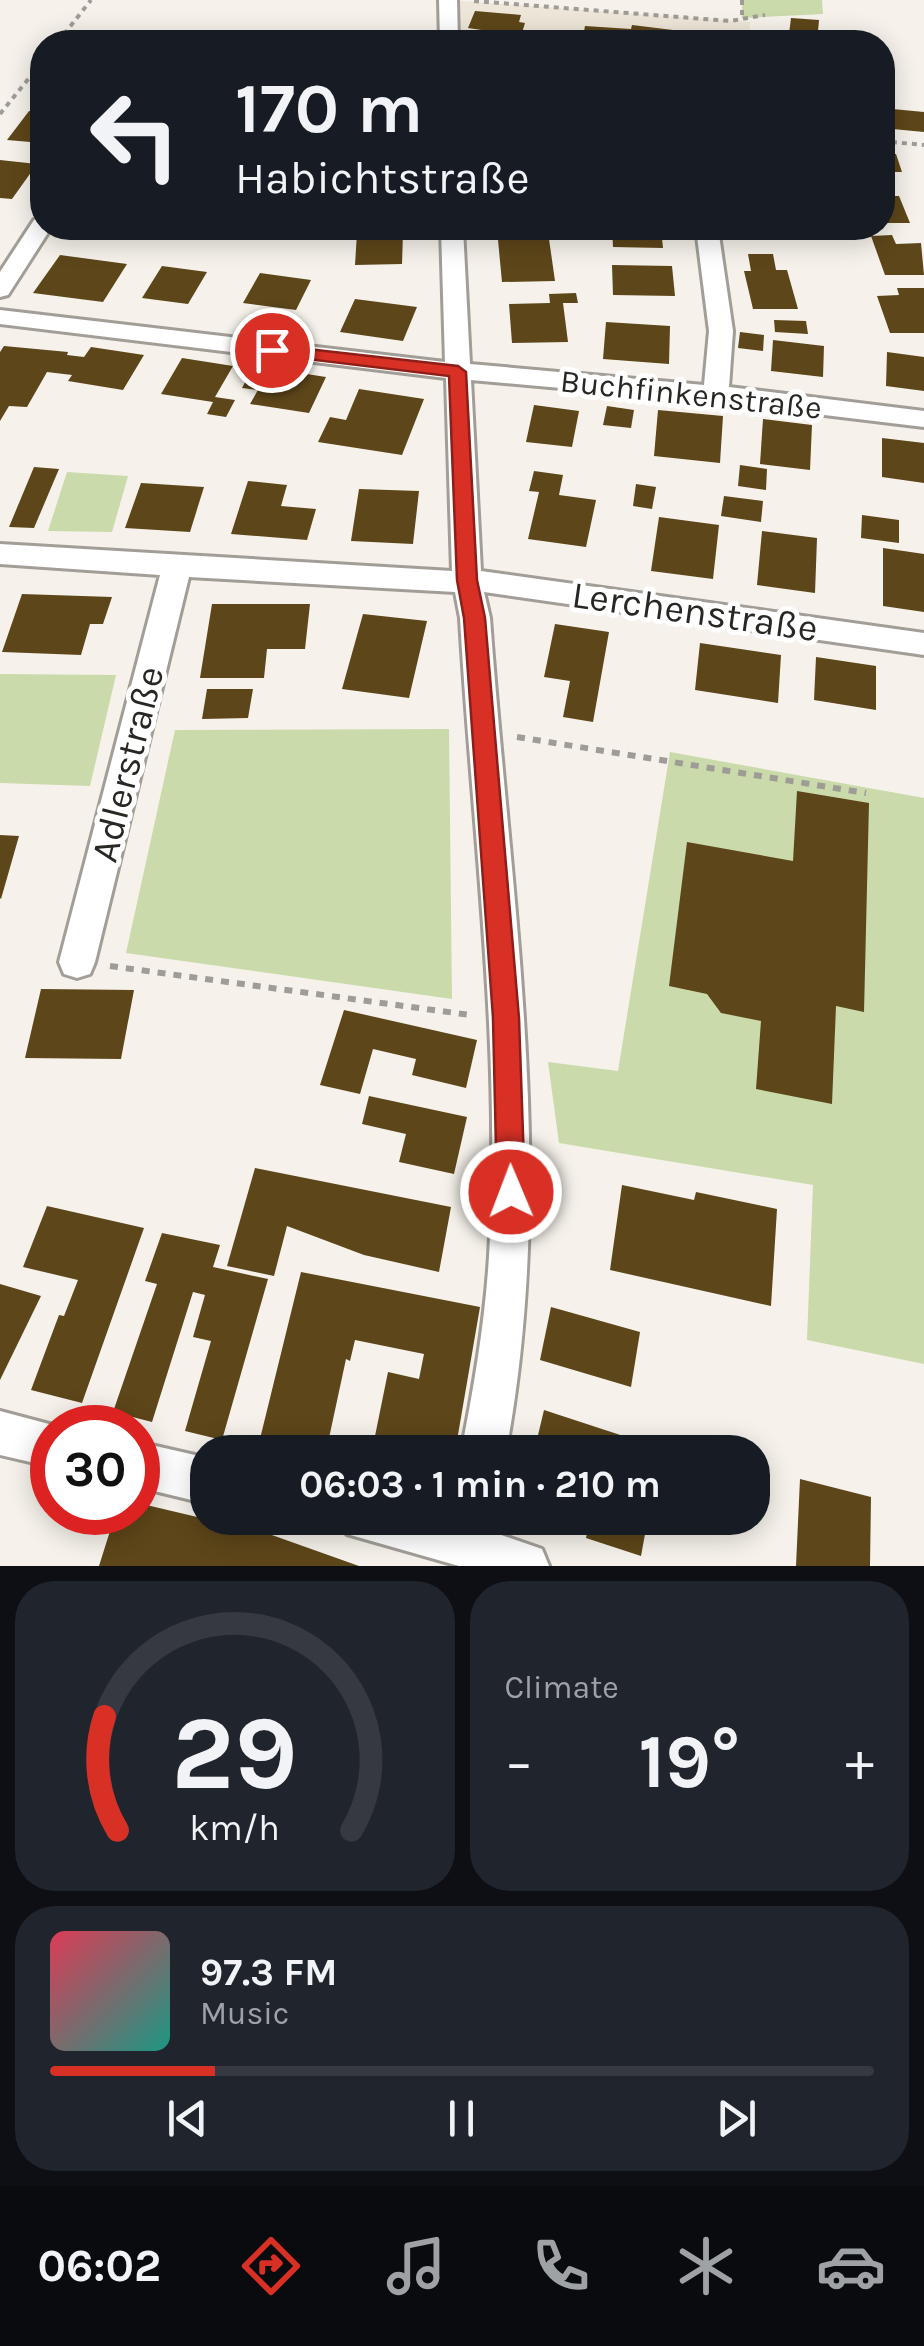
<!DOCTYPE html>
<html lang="en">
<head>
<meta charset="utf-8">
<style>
  :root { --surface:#171b24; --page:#20242c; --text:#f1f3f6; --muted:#9ea1a6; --line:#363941; --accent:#d93025 }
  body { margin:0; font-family:Karla,sans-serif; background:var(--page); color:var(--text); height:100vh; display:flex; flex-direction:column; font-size:38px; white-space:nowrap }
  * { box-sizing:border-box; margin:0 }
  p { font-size:32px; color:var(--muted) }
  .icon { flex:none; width:55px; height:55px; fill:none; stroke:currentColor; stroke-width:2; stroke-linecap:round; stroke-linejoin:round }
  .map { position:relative; height:1566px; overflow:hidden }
  .drawer { display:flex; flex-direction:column; gap:15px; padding:15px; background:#0d0f14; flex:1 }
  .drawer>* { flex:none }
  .hud { position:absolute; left:30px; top:30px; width:865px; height:210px; border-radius:40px; box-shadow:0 5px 25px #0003; background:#171b24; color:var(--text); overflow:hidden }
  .speed { position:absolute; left:30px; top:1405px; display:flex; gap:20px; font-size:50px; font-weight:700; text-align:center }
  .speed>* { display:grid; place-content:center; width:130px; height:130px; border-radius:50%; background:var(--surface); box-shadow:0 5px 25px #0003; line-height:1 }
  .speed .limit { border:15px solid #d22; background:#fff; color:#111 }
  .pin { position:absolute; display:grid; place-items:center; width:85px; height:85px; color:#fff; margin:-42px; border:5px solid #fff; border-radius:50%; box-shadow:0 2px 10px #0007 }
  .me { position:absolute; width:110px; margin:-55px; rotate:359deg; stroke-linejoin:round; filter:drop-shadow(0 0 8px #0008) }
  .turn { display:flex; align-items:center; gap:35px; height:210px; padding:0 40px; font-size:45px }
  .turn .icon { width:130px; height:130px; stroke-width:2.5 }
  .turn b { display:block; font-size:70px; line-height:85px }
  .big { font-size:75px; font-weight:700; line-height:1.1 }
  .drawer .widget { flex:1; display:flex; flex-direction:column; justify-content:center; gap:15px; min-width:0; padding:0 35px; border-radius:40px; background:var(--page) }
  .drawer .dial { align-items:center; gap:0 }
  .dial svg { height:260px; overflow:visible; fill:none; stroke:var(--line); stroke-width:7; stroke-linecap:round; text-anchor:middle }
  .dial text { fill:var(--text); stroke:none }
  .song { display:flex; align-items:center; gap:30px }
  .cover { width:120px; height:120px; border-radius:15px; background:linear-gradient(135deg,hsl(350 70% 55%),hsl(170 70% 35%)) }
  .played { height:10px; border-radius:5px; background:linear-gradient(90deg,var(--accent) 20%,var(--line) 20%) }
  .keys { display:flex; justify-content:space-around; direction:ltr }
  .heat { display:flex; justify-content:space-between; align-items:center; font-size:55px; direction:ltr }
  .drawer .tiles { flex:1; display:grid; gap:15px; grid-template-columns:1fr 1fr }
  .widget:last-child { grid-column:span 2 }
  .trip { position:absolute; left:190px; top:1435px; width:580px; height:100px; border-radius:40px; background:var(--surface); box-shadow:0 5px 25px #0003; font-weight:700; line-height:100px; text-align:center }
  .menu { display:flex; height:160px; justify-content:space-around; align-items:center; background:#090b0e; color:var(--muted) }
  .menu .icon { width:70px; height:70px }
  .menu .selected { color:var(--accent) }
  .menu b { font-size:45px; color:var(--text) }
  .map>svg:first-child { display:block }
</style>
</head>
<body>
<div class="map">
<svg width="924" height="1566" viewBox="0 0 924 1566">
  <rect width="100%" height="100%" fill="#f6f2eb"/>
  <polygon fill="#eee6d8" points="448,0 750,22 750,42 449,42"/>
  <g fill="#cadaaa">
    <polygon points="742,0 822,0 823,14 742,18"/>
    <polygon points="67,472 128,476 112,532 48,531"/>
    <polygon points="0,674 116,675 90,786 0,783"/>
    <polygon points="449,729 452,999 126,953 175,730"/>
    <polygon points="670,752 924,798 924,1364 807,1340 813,1185 559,1143 548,1062 618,1071"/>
  </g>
  <g fill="#5d4619">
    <polygon points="475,11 521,15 519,22 525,23 521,36 468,28"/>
    <polygon points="791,18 819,20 817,42 788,42"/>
    <polygon points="632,25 714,35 713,42 582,42 585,26 631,29"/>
    <polygon points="882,108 924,112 924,132 882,128"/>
    <polygon points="29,111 42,113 42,143 7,140"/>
    <polygon points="882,153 896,154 902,172 882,172"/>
    <polygon points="0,160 37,164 12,199 0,198"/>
    <polygon points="882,196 899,196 910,223 882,223"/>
    <polygon points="182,228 240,228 235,237 180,231"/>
    <polygon points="612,228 661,228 663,248 613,247"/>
    <polygon points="740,228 792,228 795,236 742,236"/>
    <polygon points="403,232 402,264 355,265 357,233"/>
    <polygon points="892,235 896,244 921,243 924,275 885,275 871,236"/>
    <polygon points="549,239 555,281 502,282 498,240"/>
    <polygon points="748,254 773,254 776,270 787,270 798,309 753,309 744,271 751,271"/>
    <polygon points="60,255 127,264 103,302 33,293"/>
    <polygon points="612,265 672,266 675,296 613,295"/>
    <polygon points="162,266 207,272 188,304 142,298"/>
    <polygon points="260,273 311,280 296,310 243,303"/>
    <polygon points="897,288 924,288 924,333 890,333 877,296 899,295"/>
    <polygon points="576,293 578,303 563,303 568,342 512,343 509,304 550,303 549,294"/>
    <polygon points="355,299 417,307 403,341 340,332"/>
    <polygon points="774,320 806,321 808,334 775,332"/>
    <polygon points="606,322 670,326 669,364 603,359"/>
    <polygon points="740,332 764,335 763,351 738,348"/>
    <polygon points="773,340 824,346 823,377 771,371"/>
    <polygon points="4,346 68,352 67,355 84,357 91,347 144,355 123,390 68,381 72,375 47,372 27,407 9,406 0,421 0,352"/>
    <polygon points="887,352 924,357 924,391 886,386"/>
    <polygon points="182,358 233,366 215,397 235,400 226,417 207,414 213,402 161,394"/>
    <polygon points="268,368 326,377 309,413 250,404 258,390 242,388 252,369"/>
    <polygon points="359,389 424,399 402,455 318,442 330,417 346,420"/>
    <polygon points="534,405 579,411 572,447 526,442"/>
    <polygon points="607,406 634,410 631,428 603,425"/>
    <polygon points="658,410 723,416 720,463 654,456"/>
    <polygon points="763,419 812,425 810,470 760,464"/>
    <polygon points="882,438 924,443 924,483 882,477"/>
    <polygon points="740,465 767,469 766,490 738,486"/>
    <polygon points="34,467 59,469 34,528 9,527"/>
    <polygon points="534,471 563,475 559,495 596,500 586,547 528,539 539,492 529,491"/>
    <polygon points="248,481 287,485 281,506 316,509 307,540 231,534"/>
    <polygon points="141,483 204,487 190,532 125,528"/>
    <polygon points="636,484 656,487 652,509 633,506"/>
    <polygon points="359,489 419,491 413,544 351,541"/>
    <polygon points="724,496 763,501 761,522 721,516"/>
    <polygon points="862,515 899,520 899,543 861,538"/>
    <polygon points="659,517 719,525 713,579 651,571"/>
    <polygon points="762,531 817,538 815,593 757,585"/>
    <polygon points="883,548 924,554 924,612 883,606"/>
    <polygon points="22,594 112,597 103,624 90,624 81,655 2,652"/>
    <polygon points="212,604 310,604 305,649 267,649 264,678 200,678"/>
    <polygon points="363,614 427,621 409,698 342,689"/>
    <polygon points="555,624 609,632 593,722 563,717 570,681 544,677"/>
    <polygon points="700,643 781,655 778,703 695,690"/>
    <polygon points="816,657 876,666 876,710 814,700"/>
    <polygon points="207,689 253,689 248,718 202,719"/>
    <polygon points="797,791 869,803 864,1012 836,1006 832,1104 756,1089 761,1021 721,1013 707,994 669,986 687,842 793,861"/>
    <polygon points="0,835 19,836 1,899 0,898"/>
    <polygon points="41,989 134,990 121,1059 25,1058"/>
    <polygon points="344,1010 477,1040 466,1088 412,1075 416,1059 373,1049 360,1094 320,1085"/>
    <polygon points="369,1096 467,1117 454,1174 399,1162 406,1134 362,1124"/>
    <polygon points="255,1168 451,1207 439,1272 364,1255 287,1226 274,1276 227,1266"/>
    <polygon points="622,1185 694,1200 696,1192 777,1209 771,1306 610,1270"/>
    <polygon points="47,1206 144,1228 82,1403 31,1390 59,1315 64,1316 78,1280 23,1267"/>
    <polygon points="162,1233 220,1245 213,1267 268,1279 222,1440 185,1431 211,1341 193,1337 205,1295 193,1292 152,1422 113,1412 157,1284 145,1281"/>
    <polygon points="301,1272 480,1307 455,1452 375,1436 388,1372 419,1379 424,1354 355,1340 350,1361 346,1359 326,1452 257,1451"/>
    <polygon points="0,1284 41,1296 0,1380"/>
    <polygon points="551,1307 640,1332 631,1387 540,1360"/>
    <polygon points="544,1410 660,1448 660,1452 534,1452"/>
    <polygon points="800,1479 871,1497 870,1566 796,1566"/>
    <polygon points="138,1503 269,1534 359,1566 99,1566 116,1512 138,1512"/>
    <polygon points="590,1518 648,1518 641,1556 586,1538"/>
  </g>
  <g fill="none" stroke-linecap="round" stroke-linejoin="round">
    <defs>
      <g id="street">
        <polygon points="439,0 457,0 458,42 440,42"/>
        <polygon points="42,218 42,228 51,228 8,295 0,297 0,272 34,220"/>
        <path d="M441 228H463L470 364 704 385 709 331 696 228H718L733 331 729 387 924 411V427L716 402 471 380 481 571 924 633V655L484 592 490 618C510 897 558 1174 506 1452H461C474 1387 485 1322 489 1256 502 1043 472 830 460 618L455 592 189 577 95 962 90 974 77 978 64 974 59 962 160 575 0 564V544L452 571 446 378 0 324V310L445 362Z"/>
        <polygon points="0,1411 64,1428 52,1428 52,1467 0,1455"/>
        <polygon points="138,1442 208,1458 208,1504 138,1487"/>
        <polygon points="340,1518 452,1518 542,1549 549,1566 459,1566 347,1534"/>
      </g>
    </defs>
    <use href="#street" stroke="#a29e97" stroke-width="6"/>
    <g stroke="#9f9c97" stroke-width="4" stroke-dasharray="5 5" stroke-linecap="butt">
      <polyline points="742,0 742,18"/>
      <polyline points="474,1 730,21 765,15"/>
      <polyline points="58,42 91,0"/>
      <polyline points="0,114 42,62"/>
      <polyline points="882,141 924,145"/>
    </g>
    <g stroke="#9f9c97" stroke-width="6" stroke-dasharray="8 8" stroke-linecap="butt">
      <polyline points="517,737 866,793"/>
      <polyline points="110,966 470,1015"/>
    </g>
    <use href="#street" fill="#fff" fill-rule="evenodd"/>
  </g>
  <polygon fill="#d93025" stroke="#8d1f18" stroke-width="2.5" points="272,345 458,366 466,372 477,580 485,618 519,1018 525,1192 521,1201 511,1206 501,1201 497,1192 493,1018 464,618 457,580 449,376 265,354 265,347"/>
  <g text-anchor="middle" stroke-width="10" stroke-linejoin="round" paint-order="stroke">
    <g font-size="32" fill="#282724" stroke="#fff">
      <text transform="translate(691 394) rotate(6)" y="11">Buchfinkenstraße</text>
    </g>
    <g font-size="38" fill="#282724" stroke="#fff">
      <text transform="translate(695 611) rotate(8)" y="13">Lerchenstraße</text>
      <text transform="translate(127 764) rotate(-76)" y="13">Adlerstraße</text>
    </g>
  </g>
</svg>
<div class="speed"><div class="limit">30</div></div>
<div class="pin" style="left:272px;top:350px;background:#d93025"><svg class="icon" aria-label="arrive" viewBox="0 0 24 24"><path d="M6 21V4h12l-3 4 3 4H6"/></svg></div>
<svg class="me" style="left:511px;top:1192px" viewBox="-20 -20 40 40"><circle r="17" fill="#d93025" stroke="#fff" stroke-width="3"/><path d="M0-11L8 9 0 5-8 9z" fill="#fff"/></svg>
<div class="trip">06:03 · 1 min · 210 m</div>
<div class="hud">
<div class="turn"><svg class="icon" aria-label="left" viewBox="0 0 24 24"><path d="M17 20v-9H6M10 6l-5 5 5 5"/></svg><div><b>170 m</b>Habichtstraße</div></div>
</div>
</div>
<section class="drawer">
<div class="tiles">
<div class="widget dial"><svg viewBox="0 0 100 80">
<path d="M14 69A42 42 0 1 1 86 69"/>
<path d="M14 69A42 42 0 0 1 10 34" stroke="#d93025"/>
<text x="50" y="56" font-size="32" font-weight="700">29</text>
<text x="50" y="72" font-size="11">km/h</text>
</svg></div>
<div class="widget"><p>Climate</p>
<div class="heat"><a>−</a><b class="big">19°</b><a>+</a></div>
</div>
<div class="widget">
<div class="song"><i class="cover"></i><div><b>97.3 FM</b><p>Music</p></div></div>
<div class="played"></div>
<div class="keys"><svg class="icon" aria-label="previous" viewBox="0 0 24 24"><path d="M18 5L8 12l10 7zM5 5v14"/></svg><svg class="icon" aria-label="pause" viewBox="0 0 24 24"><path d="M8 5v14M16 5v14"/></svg><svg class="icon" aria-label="next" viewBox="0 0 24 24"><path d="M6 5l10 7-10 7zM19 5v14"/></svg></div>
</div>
</div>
</section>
<nav class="menu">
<b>06:02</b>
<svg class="icon selected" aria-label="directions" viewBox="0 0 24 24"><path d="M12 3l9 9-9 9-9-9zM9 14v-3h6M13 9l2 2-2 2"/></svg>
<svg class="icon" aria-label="music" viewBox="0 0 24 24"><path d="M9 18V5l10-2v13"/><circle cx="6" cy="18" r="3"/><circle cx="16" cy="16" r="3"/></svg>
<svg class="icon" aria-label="phone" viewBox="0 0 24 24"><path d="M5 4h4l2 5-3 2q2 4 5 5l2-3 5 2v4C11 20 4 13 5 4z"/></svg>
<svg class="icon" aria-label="climate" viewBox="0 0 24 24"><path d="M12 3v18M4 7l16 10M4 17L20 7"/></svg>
<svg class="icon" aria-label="car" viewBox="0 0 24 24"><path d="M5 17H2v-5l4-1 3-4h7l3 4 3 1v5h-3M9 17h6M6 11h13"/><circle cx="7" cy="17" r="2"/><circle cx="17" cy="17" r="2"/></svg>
</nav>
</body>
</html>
